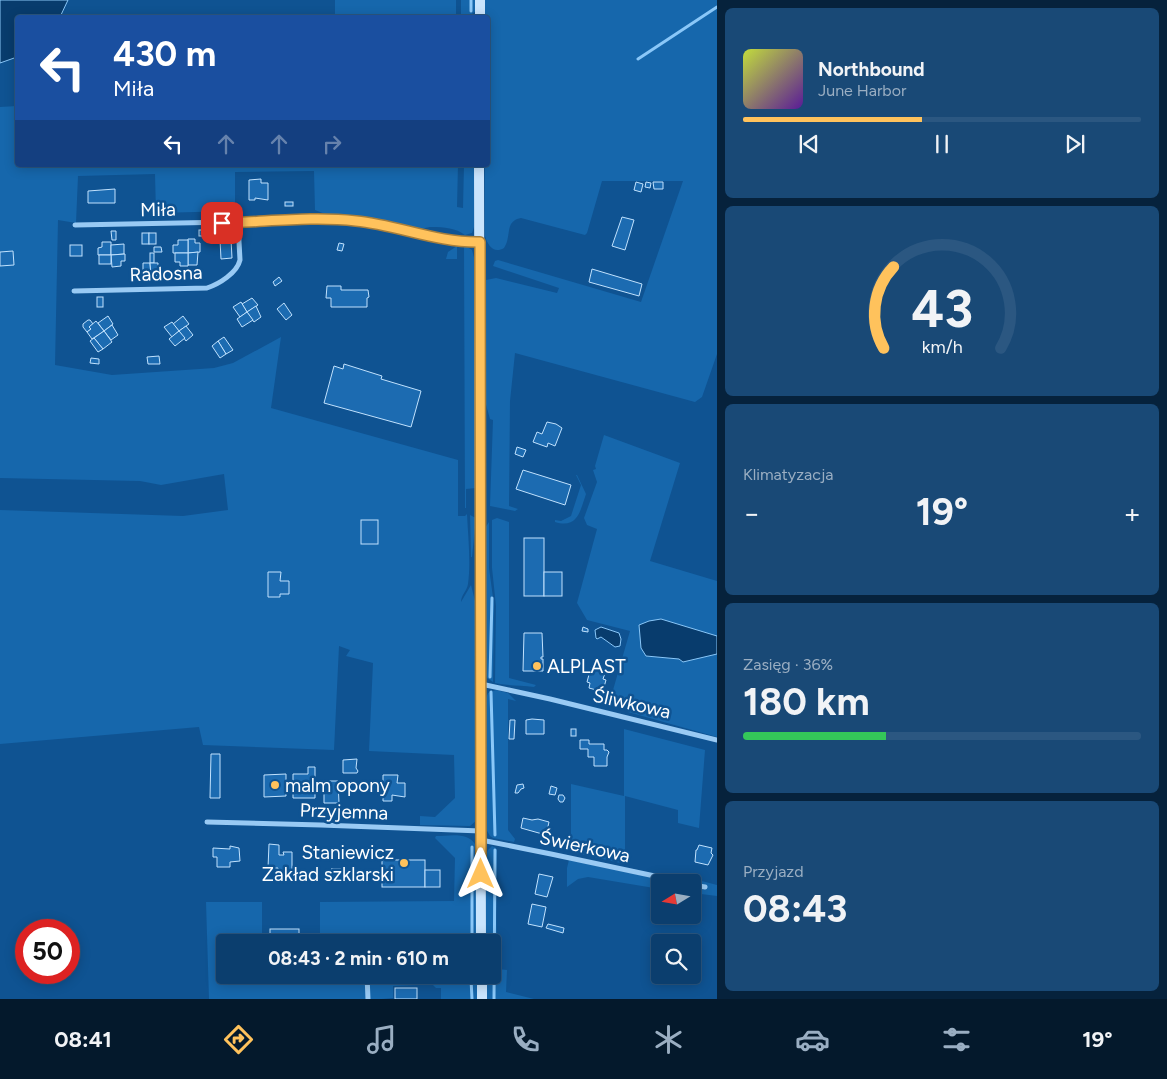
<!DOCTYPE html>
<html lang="pl">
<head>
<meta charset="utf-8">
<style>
  :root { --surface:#0b3e6e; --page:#194976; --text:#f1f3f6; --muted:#9aaec2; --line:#2b5781; --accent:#ffc25c }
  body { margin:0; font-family:Figtree,sans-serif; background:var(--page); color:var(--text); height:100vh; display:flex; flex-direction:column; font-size:19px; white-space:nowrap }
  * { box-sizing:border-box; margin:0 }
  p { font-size:16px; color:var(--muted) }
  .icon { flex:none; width:28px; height:28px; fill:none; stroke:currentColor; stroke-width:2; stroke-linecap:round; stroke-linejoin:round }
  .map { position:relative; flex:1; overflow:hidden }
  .details { display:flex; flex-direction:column; gap:8px; padding:8px; background:#06223c; width:450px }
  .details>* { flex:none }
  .guide { position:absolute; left:15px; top:15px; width:475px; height:152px; border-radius:5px; box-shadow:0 2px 12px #0003,0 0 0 1px var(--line); background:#1a4fa0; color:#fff; overflow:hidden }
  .needle { width:32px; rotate:259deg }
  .controls { position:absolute; left:651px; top:874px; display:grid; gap:10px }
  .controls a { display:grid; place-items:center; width:50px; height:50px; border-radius:5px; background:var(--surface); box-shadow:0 2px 12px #0003,0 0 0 1px var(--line); font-size:25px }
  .speed { position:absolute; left:15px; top:919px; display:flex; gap:10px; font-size:25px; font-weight:700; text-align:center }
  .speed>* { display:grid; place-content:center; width:65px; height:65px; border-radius:50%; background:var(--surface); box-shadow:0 2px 12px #0003,0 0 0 1px var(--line); line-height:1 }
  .speed .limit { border:8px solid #d22; background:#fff; color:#111 }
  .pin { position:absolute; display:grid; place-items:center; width:42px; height:42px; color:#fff; margin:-21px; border-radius:10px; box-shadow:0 2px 8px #0006 }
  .me { position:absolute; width:55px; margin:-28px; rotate:0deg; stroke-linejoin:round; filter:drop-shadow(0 0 4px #0008) }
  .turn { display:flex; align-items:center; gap:18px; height:105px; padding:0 15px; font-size:22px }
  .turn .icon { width:65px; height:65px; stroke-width:2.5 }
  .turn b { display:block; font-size:35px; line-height:42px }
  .lanes { display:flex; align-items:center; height:48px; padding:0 15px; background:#0003; justify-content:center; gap:25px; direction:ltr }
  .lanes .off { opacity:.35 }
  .big { font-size:38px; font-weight:700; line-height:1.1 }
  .details .card { flex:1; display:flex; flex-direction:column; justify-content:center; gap:8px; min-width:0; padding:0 18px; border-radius:8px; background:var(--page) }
  .details .dial { align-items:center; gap:0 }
  .dial svg { height:130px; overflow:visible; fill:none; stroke:var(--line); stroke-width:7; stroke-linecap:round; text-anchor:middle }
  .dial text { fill:var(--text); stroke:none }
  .song { display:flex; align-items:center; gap:15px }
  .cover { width:60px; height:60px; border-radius:8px; background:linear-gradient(135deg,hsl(70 70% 55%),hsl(270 70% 35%)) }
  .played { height:5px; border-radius:2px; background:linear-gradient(90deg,var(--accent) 45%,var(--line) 45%) }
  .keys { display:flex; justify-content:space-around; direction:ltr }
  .heat { display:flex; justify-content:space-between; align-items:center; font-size:28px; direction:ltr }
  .charge { height:8px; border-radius:4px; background:linear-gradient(90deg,#34c759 36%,var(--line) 0) }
  .trip { position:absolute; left:216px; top:934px; width:285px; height:50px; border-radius:5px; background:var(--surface); box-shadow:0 2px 12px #0003,0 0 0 1px var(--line); font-weight:700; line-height:50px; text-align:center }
  .tabs { display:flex; height:80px; justify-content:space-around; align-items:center; background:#04192c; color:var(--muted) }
  .tabs .icon { width:35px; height:35px }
  .tabs .active { color:var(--accent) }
  .tabs b { font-size:22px; color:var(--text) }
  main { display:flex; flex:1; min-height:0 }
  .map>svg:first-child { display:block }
</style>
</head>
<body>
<main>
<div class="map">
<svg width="717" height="999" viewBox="0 0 717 999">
  <rect width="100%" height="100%" fill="#0f5392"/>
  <g fill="#1667ac">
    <rect x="335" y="0" width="121" height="17"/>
    <polygon points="461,0 475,0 476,11 469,16 461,16"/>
    <path d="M484 0H717V354L702 397 695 402 515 353 510 401 509 506 518 509 515 511 490 506 493 420 490 419 485 401V289L486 280 496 278 557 293 559 288 493 266 495 261 498 260 641 302 683 181H602L587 233 585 235 521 218C504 221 512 237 504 248 494 254 488 246 485 236V165H488V18L484 17Z"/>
    <path d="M17 106 18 165H458L457 207 463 208 464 165H475L474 227 472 233 465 235C456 228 444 227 432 227 424 227 422 231 412 229V227L359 217 330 216 315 210 314 171 235 172V211L156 213 155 174 78 176 76 223 58 220 55 365 112 375 214 368 233 363 281 337 271 408 458 460V516H465L467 514C468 536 471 562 468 584 467 591 461 595 461 602L471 585 476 605 477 820 470 826 420 825V816L435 817 455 798 454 755 369 751 373 663 346 656 350 650 339 646 334 750 203 745 199 727 0 744V510L183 516 228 510 224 474 161 485 140 481 0 478V107Z"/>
    <polygon points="464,245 472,250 476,265 476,488 466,489 466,508 465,508"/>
    <polygon points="457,246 457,259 446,259 448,252"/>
    <polygon points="604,435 680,463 650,561 717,581 717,737 628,712 628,709 609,704 630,631 587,620 577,603 597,529 587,525 584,518 597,482 593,470 596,469 595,466"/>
    <path d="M576 475H577L586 494C580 511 578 529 555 522V520L561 521 571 516 581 485Z"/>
    <polygon points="470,515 476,518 472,557 471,557"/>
    <path d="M497 518 509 522V678L536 685 534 687C520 685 508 686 495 683L496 606 492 568V520Z"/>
    <polygon points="489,522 489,568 494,605 493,682 487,678 485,673 485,528"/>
    <polygon points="496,690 508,693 516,701 508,699 508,830 515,839 514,842 493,838 490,836 486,829 486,698 488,693"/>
    <polygon points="624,729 705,750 699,828 678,823 678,810 625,796 625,864 571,852 571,784 624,796"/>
    <path d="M436 836C449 836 469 831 476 846L477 942H320V902L454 901 455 858 435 838Z"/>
    <polygon points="492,846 496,848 497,851 496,913 498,969 507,970 506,992 534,999 486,999 486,975 492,975 492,942 486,942 486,854 488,850"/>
    <polygon points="569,860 672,882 660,882 660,889 588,877 578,879 567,887 567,868"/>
    <polygon points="694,879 717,885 717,896 693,893 693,887 704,890 705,886 693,882"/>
    <path d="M206 902H262V942H225V975H401C409 977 421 972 423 982H417V985L393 986V998L382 999H209Z"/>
    <polygon points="440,976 472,977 475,983 477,983 477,999 441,999 441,988 436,988 433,985 436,977"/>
  </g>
  <g fill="#083c6d" stroke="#8ac7f8">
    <polygon points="0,0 68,0 60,17 18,18 17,57 0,63"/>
    <polygon points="661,619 717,636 717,654 683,662 679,659 646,656 641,648 639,625 649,621"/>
    <polygon points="601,627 619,633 621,639 620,646 615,647 601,637 597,639 596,638 595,630"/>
  </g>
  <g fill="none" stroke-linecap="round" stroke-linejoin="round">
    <g stroke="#8ac7f8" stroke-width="3">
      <polyline points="471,11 471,0"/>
      <polyline points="638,59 717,7"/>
      <polyline points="490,677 492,598"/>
      <polyline points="491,692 495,835"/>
      <polyline points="472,942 472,847"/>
      <polyline points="471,979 472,999"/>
      <polyline points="494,999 495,850"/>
    </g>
  </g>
  <g fill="#1c6bb1" stroke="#c1e2fe">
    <polygon points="261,179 261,183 268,183 268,200 255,198 255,200 249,200 249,180"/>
    <polygon points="636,182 643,184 641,192 634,190"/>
    <polygon points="646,182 651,183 650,188 645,187"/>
    <polygon points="653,182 663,182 663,189 654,189"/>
    <polygon points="115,189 115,203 88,203 88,191"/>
    <rect x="285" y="202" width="8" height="4"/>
    <polygon points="622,217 634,220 625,250 612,246"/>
    <rect x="199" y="230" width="5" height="6"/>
    <polygon points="111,231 116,231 116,240 112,240"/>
    <rect x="142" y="233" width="7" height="11"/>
    <rect x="149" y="233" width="7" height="11"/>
    <polygon points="188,239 195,239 195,243 200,243 200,252 188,253"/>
    <polygon points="231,239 232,258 221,259 220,240"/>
    <polygon points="178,240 188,240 188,253 173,253 173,245 178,245"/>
    <polygon points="102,242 111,242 111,255 98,255 98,248 102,247"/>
    <polygon points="339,243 344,244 342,251 337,250"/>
    <polygon points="124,244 124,254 111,255 111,245"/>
    <rect x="70" y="245" width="12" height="11"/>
    <polygon points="154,247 161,247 162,252 154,252"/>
    <polygon points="13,251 14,265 0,266 0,252"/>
    <polygon points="198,252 197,265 188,265 188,253"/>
    <rect x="150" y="253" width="4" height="10"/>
    <polygon points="175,253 188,253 188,266 180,266 180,262 175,262"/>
    <polygon points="125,254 125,261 121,261 121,266 112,267 111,255"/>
    <rect x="99" y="255" width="12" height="9"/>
    <polygon points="143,263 150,263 151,276 143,276"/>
    <polygon points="150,263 158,263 158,275 151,276"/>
    <polygon points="592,269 642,284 639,296 589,282"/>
    <polygon points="279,277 282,281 275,286 273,282"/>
    <polygon points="327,286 341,286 341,290 368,290 369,297 367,298 367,307 331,307 331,298 326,298"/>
    <rect x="97" y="297" width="6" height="10"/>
    <polygon points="252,298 258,305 247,312 242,304"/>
    <polygon points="241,302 247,312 240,317 233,307"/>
    <polygon points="284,303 292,315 286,320 277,309"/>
    <polygon points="256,306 261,317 254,322 247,312"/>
    <polygon points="247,312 253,320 242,327 237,319"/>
    <polygon points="108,316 113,324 104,331 98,323"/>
    <polygon points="183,316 189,324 179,331 173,324"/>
    <polygon points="88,320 90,320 93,324 89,327 91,329 87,332 83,327 83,324"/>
    <polygon points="96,321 104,331 92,339 87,332 91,329 89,327"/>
    <polygon points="172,322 179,331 172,337 164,327"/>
    <polygon points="112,325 118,335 111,340 104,331"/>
    <polygon points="186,326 193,335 186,341 179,331"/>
    <polygon points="104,331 112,342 103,349 94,338"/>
    <polygon points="179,331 185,338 175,346 169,339"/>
    <polygon points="224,337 233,350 226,354 218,341"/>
    <polygon points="94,338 103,349 98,352 90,341"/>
    <polygon points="218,341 226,354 220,358 212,346"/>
    <polygon points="159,356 160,364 148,364 147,357"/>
    <polygon points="91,358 99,359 99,364 90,363"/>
    <polygon points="344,364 382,376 381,379 421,391 411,427 324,403 334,366 343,369"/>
    <polygon points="547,422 556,424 562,428 555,446 548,443 547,447 533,442 537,432 542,434"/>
    <polygon points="517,447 526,450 523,457 515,454"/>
    <polygon points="523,470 571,485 565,505 516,489"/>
    <rect x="361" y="520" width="17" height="24"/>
    <rect x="524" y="538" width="20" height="58"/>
    <polygon points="268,572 281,572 280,581 289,581 289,594 280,594 280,597 268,597"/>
    <rect x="544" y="572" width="18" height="24"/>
    <polygon points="583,627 588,629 588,632 582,631"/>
    <polygon points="524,633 542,633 543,657 541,657 541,659 543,659 543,671 523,671"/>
    <polygon points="591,667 606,670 603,679 606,680 604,687 602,686 600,691 589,688 590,683 587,682"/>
    <polygon points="532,719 544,720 544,734 526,734 526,720"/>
    <polygon points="510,720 515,720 514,739 509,739"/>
    <rect x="571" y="729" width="5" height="7"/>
    <polygon points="580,740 589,740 589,744 604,744 604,750 607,750 609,752 607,757 607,766 594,766 594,757 588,757 588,749 580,749"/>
    <polygon points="211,754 220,754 220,798 210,798"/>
    <polygon points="357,759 356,768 358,771 357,773 343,773 343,760"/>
    <polygon points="308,767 315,767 315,798 293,798 293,774 308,774"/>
    <polygon points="286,774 286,796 264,797 264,775"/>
    <polygon points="383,775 398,775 397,783 405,783 405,797 392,795 392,801 383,801"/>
    <polygon points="324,781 338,781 339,803 324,803"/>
    <polygon points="523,784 524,788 521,789 518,793 515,793 517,785"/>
    <polygon points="551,786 557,788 555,795 549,794"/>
    <polygon points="559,795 563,795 565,798 563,802 560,802 558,799"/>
    <polygon points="523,818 532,820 538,819 549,822 546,835 521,828"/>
    <polygon points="269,844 279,845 279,855 284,855 283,852 292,852 292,871 278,871 278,868 268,868"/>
    <polygon points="699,845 712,848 711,853 713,855 708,865 695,862 696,850 697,850"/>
    <polygon points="230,846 239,848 240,861 230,862 230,867 217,867 217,857 213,857 213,848 230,849"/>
    <rect x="382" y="860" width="43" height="27"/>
    <polygon points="331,869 347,869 347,882 326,881 325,871 331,870"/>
    <rect x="425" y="870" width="15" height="17"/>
    <polygon points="539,874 553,877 547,897 535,894"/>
    <polygon points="532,904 546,907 542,927 528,924"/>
    <polygon points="548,924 564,928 563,933 546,928"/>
    <rect x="270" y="929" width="29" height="13"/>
    <rect x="395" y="988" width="22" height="11"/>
  </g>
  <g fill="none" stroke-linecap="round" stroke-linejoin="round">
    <g stroke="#99caf4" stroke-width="5">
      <path d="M75 225 342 220C388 223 433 244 479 242"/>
      <path d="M74 291 207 288C219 284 237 273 240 260L238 223"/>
      <polyline points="481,684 550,699 717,740"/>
      <polyline points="207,822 321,825 481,831"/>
      <polyline points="481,840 551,854 683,882"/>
      <polyline points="692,885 705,887"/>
      <polyline points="367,975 368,999"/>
    </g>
    <g stroke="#c9e4fd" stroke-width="10">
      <polyline points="480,0 480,18"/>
      <polyline points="479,165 481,942"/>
      <polyline points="482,975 482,999"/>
    </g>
  </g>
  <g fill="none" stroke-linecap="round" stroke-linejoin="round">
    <defs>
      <path id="route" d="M222 223C267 222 312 216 356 221 398 225 437 243 480 242L481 874"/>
    </defs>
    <use href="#route" stroke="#a67e3c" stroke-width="12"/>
    <use href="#route" stroke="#ffc25c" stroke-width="9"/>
  </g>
  <g fill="#ffc25c" stroke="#0f5392" stroke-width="2">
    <circle cx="537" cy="666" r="5"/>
    <circle cx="275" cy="785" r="5"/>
    <circle cx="404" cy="863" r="5"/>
  </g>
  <g text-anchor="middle" stroke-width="5" stroke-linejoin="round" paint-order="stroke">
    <g font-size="19" fill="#fff" stroke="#0f5392">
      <text transform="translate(158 209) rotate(-1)" y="7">Miła</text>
      <text transform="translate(166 273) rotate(-2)" y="7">Radosna</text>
      <text transform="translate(632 703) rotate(13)" y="7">Śliwkowa</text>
      <text transform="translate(344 811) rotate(2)" y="7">Przyjemna</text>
      <text transform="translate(585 846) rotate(12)" y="7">Świerkowa</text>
    </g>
    <g font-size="19" fill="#fff" stroke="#0f5392" text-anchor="start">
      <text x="547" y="673">ALPLAST</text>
      <text x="285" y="792">malm opony</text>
      <text x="394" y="859" text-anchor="end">Staniewicz<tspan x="394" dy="22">Zakład szklarski</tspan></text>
    </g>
  </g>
</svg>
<div class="controls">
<a><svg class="needle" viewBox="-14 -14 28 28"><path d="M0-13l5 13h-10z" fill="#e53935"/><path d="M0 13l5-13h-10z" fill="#9aaec2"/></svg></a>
<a><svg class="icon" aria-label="search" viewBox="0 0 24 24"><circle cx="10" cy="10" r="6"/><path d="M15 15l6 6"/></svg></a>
</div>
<div class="speed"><div class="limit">50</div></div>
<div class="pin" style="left:222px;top:223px;background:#d93025"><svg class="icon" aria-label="arrive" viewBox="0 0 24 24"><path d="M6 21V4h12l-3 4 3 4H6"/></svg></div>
<svg class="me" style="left:481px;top:874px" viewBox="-20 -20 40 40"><path d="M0-17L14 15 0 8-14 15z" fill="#ffc25c" stroke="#fff" stroke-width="4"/></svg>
<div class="trip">08:43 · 2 min · 610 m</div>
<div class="guide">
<div class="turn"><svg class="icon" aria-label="left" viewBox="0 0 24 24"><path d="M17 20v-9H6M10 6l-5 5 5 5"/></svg><div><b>430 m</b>Miła</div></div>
<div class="lanes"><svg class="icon" aria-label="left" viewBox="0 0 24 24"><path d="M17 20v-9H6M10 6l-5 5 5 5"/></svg><svg class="icon off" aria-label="ahead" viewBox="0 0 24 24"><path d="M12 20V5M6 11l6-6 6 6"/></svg><svg class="icon off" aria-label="ahead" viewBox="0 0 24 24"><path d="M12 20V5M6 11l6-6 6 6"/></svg><svg class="icon off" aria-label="right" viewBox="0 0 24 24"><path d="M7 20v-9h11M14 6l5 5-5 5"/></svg></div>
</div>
</div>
<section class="details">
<div class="card">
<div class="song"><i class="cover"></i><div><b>Northbound</b><p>June Harbor</p></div></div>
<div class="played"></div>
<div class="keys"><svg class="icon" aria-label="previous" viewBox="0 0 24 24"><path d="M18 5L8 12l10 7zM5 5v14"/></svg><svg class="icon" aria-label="pause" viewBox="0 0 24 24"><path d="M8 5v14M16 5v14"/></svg><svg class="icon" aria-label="next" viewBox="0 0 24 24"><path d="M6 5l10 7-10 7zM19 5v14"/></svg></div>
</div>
<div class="card dial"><svg viewBox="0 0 100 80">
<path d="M14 69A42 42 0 1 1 86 69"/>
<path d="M14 69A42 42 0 0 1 20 19" stroke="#ffc25c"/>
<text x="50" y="56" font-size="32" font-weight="700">43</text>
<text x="50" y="72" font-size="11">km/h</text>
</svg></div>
<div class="card"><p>Klimatyzacja</p>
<div class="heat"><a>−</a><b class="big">19°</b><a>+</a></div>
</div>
<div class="card"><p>Zasięg · 36%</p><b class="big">180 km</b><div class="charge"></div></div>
<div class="card"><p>Przyjazd</p><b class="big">08:43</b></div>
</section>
</main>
<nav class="tabs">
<b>08:41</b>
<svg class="icon active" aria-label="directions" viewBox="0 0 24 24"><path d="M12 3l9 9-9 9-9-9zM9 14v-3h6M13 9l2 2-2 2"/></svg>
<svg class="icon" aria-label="music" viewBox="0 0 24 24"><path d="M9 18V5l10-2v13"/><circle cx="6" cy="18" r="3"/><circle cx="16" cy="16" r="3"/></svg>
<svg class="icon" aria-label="phone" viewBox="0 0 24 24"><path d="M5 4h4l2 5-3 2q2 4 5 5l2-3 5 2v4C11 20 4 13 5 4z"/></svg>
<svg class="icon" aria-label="climate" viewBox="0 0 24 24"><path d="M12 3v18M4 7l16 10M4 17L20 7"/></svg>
<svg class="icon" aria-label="car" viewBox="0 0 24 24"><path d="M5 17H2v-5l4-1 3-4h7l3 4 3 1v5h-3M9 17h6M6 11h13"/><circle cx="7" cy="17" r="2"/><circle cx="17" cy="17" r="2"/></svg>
<svg class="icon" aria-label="filters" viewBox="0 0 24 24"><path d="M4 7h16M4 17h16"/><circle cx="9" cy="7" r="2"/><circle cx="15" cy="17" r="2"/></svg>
<b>19°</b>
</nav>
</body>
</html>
